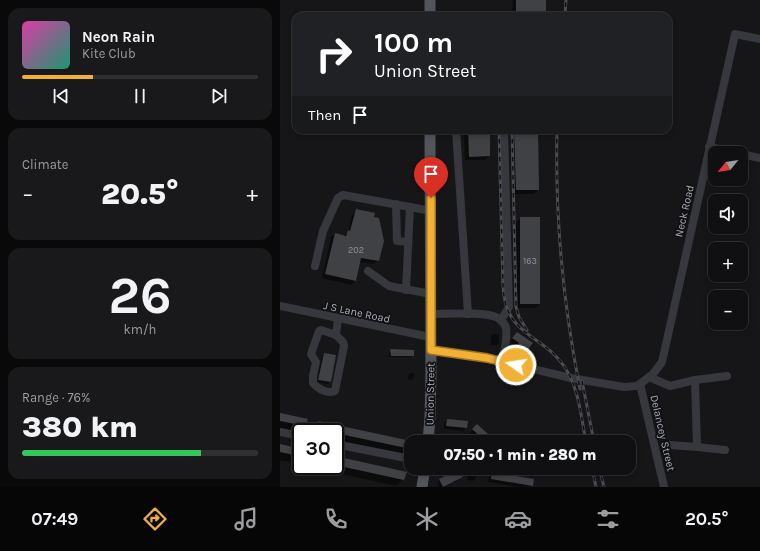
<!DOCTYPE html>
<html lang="en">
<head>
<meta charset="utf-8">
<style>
  :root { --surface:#101012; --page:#19191b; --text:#f1f3f6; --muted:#9c9d9f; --line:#303032; --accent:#f2b134 }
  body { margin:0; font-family:Karla,sans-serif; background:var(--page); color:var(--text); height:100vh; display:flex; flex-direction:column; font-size:15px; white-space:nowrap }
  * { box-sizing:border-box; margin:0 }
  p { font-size:13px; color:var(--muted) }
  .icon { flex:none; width:22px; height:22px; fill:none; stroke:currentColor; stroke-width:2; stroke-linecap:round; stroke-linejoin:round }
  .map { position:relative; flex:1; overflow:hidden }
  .side { display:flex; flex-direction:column; gap:8px; padding:8px; background:#09090a; width:280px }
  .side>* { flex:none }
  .banner { position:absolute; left:12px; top:12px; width:380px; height:122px; border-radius:12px; box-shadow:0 2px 6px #0003,0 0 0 1px var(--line); background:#202124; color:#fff; overflow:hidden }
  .needle { width:26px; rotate:240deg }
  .controls { position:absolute; left:428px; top:146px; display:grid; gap:8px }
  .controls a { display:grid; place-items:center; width:40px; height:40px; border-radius:8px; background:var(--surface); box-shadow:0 2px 6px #0003,0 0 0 1px var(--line); font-size:20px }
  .speed { position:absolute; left:12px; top:423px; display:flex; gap:8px; font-size:20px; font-weight:700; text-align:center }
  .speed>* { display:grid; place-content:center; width:52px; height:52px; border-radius:50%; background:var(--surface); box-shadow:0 2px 6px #0003,0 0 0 1px var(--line); line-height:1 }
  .speed .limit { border:2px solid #111; border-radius:6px; background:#fff; color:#111 }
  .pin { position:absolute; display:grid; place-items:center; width:34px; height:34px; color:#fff; margin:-41px -17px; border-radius:50% 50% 50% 0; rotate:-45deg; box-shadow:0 0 4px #0007 }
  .pin .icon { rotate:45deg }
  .me { position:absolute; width:44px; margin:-22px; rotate:283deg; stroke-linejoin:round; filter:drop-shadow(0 0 3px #0008) }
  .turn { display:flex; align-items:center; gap:14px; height:84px; padding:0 16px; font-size:18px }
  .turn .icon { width:52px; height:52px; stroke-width:2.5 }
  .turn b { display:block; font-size:28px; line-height:34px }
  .then { display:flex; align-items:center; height:38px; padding:0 16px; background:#0003; gap:8px; font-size:15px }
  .big { font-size:30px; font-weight:800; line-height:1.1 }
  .side .card { flex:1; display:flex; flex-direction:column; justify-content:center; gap:6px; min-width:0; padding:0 14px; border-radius:12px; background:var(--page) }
  .side .dial { align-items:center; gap:0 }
  .dial b { font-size:52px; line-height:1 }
  .song { display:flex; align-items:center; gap:12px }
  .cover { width:48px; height:48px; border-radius:6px; background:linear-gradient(135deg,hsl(320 70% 55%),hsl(160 70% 35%)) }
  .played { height:4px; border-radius:2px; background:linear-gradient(90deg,var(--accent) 30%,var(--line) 30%) }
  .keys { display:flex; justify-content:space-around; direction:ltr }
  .heat { display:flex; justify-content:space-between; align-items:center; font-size:22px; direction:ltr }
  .charge { height:6px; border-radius:3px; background:linear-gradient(90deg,#34c759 76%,var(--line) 0) }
  .trip { position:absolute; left:124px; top:435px; width:232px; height:40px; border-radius:12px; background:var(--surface); box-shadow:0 2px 6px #0003,0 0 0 1px var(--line); font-weight:800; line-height:40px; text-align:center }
  .tabs { display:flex; height:64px; justify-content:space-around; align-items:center; background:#060607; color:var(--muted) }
  .tabs .icon { width:28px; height:28px }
  .tabs .on { color:var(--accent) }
  .tabs b { font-size:18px; color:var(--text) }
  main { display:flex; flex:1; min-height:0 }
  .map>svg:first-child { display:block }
</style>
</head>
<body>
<main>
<section class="side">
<div class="card">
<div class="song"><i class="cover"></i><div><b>Neon Rain</b><p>Kite Club</p></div></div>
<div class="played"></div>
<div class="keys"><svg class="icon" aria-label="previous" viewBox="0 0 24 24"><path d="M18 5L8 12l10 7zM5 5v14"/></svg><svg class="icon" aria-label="pause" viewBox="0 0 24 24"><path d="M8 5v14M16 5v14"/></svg><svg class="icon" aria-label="next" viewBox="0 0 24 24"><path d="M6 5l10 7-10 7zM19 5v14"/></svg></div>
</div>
<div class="card"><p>Climate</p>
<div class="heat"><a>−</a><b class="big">20.5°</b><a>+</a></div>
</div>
<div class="card dial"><b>26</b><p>km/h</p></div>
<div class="card"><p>Range · 76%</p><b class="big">380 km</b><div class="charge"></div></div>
</section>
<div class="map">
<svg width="480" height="487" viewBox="0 0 480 487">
  <rect width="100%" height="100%" fill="#161618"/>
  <g fill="#0007">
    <polygon points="233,0 265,0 265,16 232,16"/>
    <polygon points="184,130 209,130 209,156 205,160 185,160"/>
    <polygon points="233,130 257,130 258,189 254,194 232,194 230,132"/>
    <polygon points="77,210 98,260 94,264 79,262 75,281 71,285 42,278 51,238 55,234 63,236 68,232 72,215"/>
    <polygon points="241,218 259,304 255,308 237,308 236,223"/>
    <polygon points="213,334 219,334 219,343 217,345 211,345 211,336"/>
    <polygon points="234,336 251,343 244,352 241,349 237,353 233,350 236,346 230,342"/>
    <polygon points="111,350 133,355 131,357 109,357 109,352"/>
    <polygon points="44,354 55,356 50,382 48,384 37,382 42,356"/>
    <polygon points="130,373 134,373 134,378 132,380 128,380 128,375"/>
    <polygon points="0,414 27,420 25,426 19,432 0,428"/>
    <polygon points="167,420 186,428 183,431 164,429 164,423"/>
    <polygon points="38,422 132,442 130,448 124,455 55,440 55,432 31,432 32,429"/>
    <polygon points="197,425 215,442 200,442 190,433"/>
    <polygon points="0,445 20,450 18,456 12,462 0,460"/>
    <polygon points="55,457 123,480 116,486 25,466 55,466"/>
    <polygon points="189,468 197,468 196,478 193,481 187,480"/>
    <polygon points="212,473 253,480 252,486 238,487 208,482 209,476"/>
    <polygon points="181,476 178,480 164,487 159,487 157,483 160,480"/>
  </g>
  <g fill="#404145">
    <rect x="236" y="0" width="30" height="16"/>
    <polygon points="188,130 210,130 210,156 189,157"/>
    <polygon points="234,130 258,130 259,190 236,190"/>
    <polygon points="76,209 95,213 94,217 99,218 104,241 99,261 81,258 76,281 45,274 55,233 66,236 68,230 70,231"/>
    <rect x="240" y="217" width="20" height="87"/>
    <polygon points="237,332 253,343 248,349 244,346 241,351 235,347 239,343 232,338"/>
    <polygon points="110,349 134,350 134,356 111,356"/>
    <polygon points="44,353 56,355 51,382 38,380"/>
    <polygon points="0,413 28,419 26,426 0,421"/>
    <polygon points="167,419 188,421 187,428 166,426"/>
    <polygon points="38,421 131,441 131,449 36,429"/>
    <polygon points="197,424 217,442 206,442 192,429"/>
    <polygon points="0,444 21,449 19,456 0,452"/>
    <polygon points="55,456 127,472 124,480 55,465"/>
    <polygon points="178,469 183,477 163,487 159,479"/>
    <polygon points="212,472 254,479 253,486 211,479"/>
  </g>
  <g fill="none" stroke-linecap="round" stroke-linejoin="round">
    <g stroke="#37383d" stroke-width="8">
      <polyline points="176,130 188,314"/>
      <polyline points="429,147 458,153"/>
      <polyline points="461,154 480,158"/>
      <polyline points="116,204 117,241 128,242"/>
      <polyline points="35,266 43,231 58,198 63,195 130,207"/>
      <polyline points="88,271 109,286 151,294"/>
      <polyline points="126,290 130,207 151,211"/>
      <polyline points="0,306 150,337"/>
      <path d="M151 314C167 314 205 311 218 318 222 321 225 324 226 328 228 338 224 351 222 362"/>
      <polyline points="221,320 229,307 224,130"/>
      <path d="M56 335 41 330 39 331 31 354 36 362 33 376V383C38 389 47 394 55 391L64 346 63 342 56 335 58 319"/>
      <polyline points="151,350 207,358 291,378 344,387 356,386 360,384 373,374 382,362 455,34 480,39"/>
      <polyline points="369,377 390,386 415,380 447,376"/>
      <polyline points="360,384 384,487"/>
      <polyline points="0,432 21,436"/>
      <polyline points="55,444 131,459"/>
      <polyline points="390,445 417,447 415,380"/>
      <polyline points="417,447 445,450"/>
    </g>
    <g stroke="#53555c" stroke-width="11">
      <polyline points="150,0 150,16"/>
      <polyline points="148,442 150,417 151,375 150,130"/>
      <polyline points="142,487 145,468"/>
    </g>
    <defs>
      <g id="rail">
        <polyline points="285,16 286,0"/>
        <path d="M219 130 223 286C225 336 261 333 284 366 299 388 301 416 306 442"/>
        <polyline points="232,130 236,307 239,317 247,330"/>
        <path d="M277 130C275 216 283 304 300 389"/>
        <polyline points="302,381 314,442"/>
        <polyline points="312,468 316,487"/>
        <polyline points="319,468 324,487"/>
      </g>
    </defs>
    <use href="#rail" stroke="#4a4c52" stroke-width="3"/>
    <use href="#rail" stroke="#111113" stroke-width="1.5" stroke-dasharray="4.5" stroke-linecap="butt"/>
  </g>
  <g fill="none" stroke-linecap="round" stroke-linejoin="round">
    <defs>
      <polyline id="route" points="151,198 151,350 207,358 236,365"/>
    </defs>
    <use href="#route" stroke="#9d7322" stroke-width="10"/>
    <use href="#route" stroke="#f2b134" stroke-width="7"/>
  </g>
  <g text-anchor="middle" stroke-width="3.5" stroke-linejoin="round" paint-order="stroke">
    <g font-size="9" fill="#8e929b">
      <text x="76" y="253">202</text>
      <text x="250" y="264">163</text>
    </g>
    <g font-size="11" fill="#a8adb8" stroke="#111113">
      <text transform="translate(404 211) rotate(-77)" y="4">Neck Road</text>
      <text transform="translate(77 312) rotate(12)" y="4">J S Lane Road</text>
      <text transform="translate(150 394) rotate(-89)" y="4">Union Street</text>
      <text transform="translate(383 433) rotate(77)" y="4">Delancey Street</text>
    </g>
  </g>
</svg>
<div class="controls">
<a><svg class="needle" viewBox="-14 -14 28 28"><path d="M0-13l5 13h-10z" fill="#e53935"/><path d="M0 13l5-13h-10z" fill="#9c9d9f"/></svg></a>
<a><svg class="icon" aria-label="sound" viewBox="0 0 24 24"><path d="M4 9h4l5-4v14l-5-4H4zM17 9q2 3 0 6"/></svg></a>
<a>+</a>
<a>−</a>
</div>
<div class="speed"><div class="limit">30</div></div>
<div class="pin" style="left:151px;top:198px;background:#d93025"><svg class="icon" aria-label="arrive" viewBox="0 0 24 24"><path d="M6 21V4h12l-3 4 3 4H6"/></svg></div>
<svg class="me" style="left:236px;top:365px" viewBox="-20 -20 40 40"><circle r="17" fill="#f2b134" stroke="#fff" stroke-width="3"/><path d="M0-11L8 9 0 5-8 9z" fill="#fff"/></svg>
<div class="trip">07:50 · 1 min · 280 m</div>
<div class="banner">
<div class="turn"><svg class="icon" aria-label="right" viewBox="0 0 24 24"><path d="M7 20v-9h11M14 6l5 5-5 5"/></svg><div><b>100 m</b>Union Street</div></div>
<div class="then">Then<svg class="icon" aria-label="arrive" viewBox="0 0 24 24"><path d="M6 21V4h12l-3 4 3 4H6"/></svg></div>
</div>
</div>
</main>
<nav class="tabs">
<b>07:49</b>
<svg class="icon on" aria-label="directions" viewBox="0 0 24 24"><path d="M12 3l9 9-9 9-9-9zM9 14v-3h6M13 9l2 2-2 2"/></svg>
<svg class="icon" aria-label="music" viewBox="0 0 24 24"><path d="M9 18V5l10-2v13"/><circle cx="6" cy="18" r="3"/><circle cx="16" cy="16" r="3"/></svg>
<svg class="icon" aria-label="phone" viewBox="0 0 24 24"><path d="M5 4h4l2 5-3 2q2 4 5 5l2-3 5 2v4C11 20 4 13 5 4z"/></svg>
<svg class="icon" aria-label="climate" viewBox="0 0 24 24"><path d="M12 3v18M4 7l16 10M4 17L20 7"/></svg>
<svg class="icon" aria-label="car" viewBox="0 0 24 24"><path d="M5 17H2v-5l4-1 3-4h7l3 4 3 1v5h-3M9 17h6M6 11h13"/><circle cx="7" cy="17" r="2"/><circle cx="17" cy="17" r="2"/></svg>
<svg class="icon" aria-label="filters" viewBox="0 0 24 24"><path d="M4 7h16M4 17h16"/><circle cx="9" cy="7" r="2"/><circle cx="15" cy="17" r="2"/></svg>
<b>20.5°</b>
</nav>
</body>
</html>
